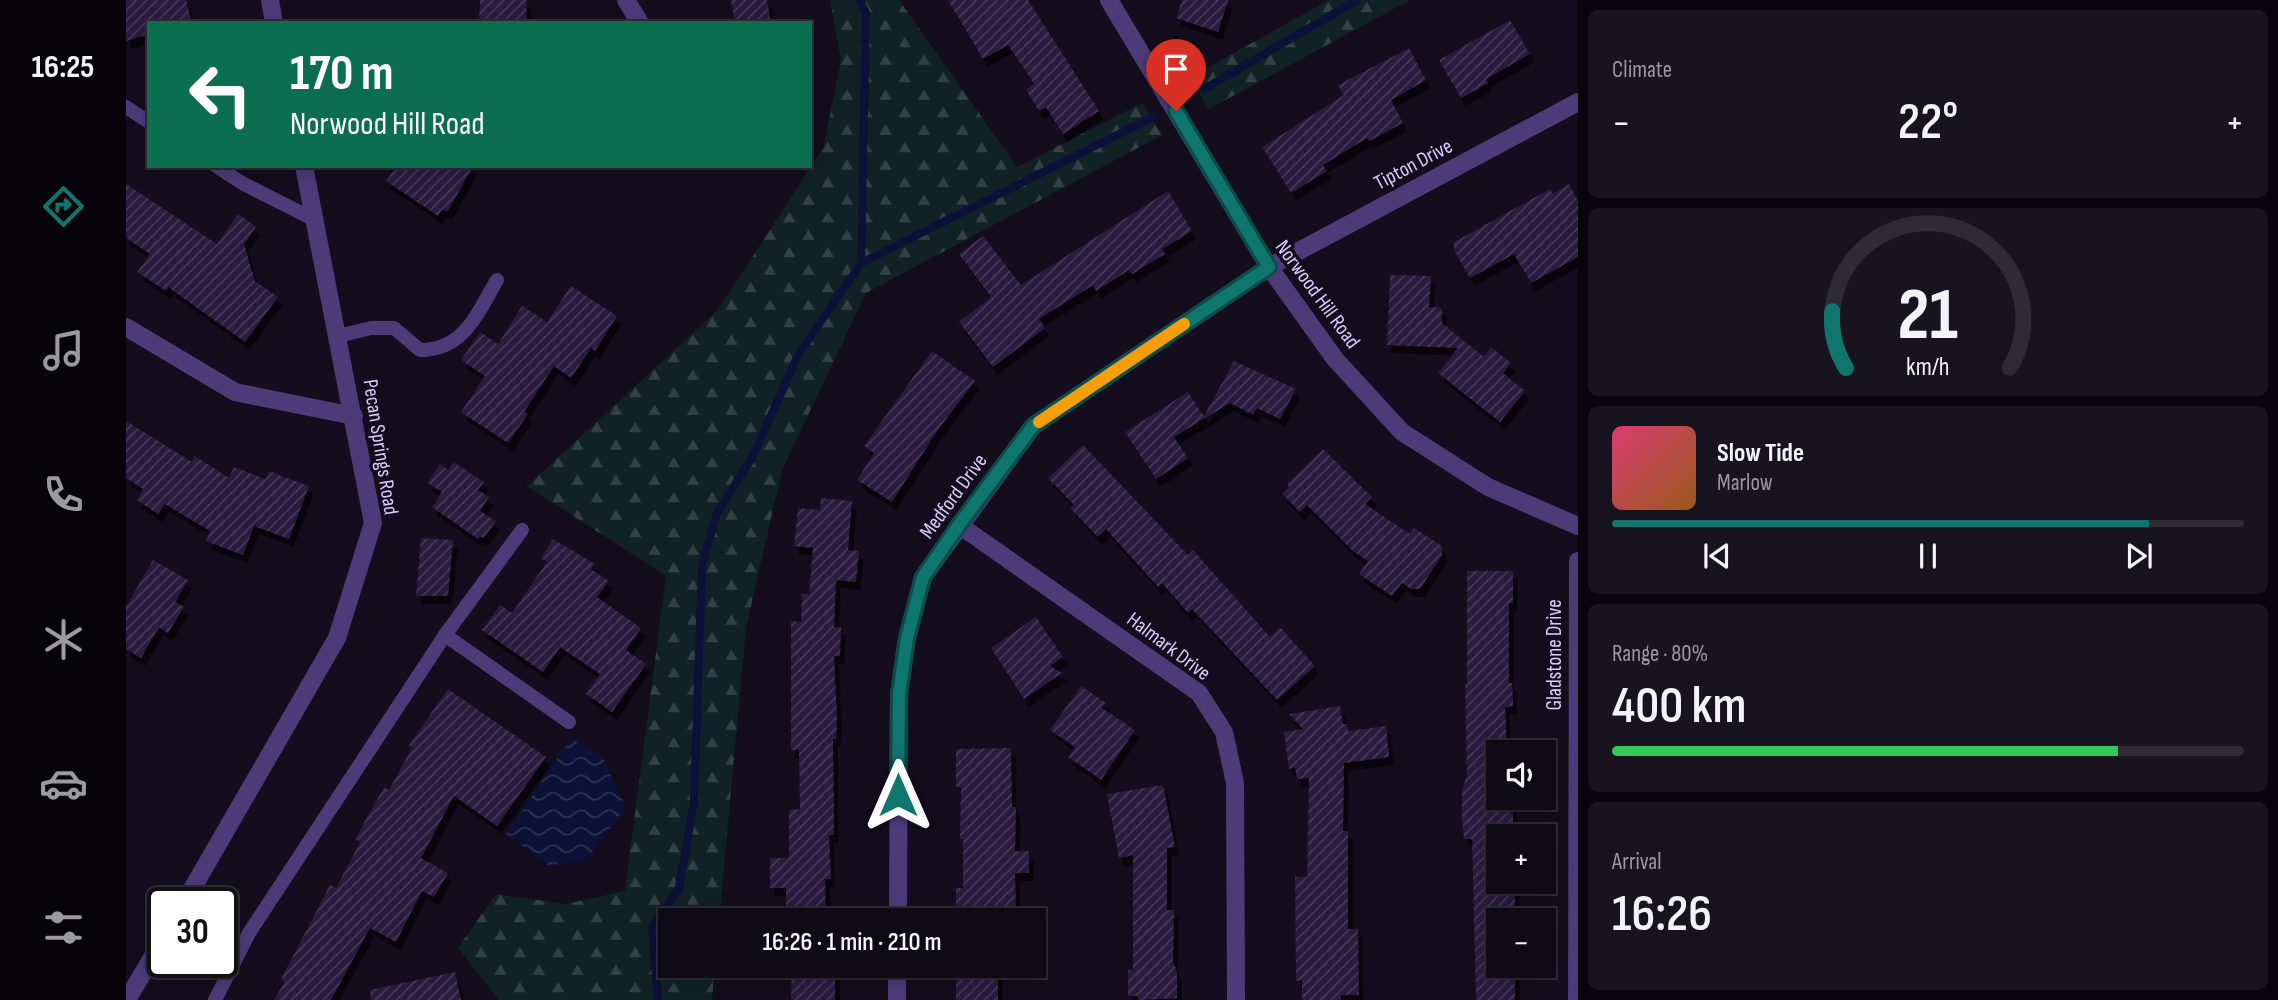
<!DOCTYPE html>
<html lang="en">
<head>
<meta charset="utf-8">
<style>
  :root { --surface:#0e0a16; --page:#17131f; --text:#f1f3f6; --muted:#9b9aa1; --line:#2e2b35; --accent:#0f766e }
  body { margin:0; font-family:"Sofia Sans Condensed",sans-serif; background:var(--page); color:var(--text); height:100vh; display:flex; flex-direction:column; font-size:26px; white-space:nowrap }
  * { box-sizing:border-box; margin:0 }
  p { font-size:23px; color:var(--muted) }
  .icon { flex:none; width:38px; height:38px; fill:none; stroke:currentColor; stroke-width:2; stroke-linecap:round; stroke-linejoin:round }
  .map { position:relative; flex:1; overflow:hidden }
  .side { display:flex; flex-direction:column; gap:10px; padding:10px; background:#08060c; width:700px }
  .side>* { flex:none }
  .top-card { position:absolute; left:21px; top:21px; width:665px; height:147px; border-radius:0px; box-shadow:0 4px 18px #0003,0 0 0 2px var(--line); background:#0b6e4f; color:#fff; overflow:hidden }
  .buttons { position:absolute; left:1360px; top:740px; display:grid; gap:14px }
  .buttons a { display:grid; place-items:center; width:70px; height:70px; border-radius:0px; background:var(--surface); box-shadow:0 4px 18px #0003,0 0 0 2px var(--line); font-size:35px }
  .speed { position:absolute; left:21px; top:887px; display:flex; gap:14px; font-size:35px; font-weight:700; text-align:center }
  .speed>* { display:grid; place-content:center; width:91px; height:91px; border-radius:50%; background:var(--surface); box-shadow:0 4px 18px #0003,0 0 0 2px var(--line); line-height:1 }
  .speed .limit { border:4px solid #111; border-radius:10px; background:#fff; color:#111 }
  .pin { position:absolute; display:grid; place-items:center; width:60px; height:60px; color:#fff; margin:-72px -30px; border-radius:50% 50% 50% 0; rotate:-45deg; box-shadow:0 0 7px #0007 }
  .pin .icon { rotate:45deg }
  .me { position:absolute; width:77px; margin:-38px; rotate:0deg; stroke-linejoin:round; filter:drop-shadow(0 0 5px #0008) }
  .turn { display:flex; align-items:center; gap:24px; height:147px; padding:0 28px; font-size:32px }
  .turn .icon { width:91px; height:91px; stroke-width:2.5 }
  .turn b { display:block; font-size:49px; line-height:60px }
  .big { font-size:52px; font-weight:600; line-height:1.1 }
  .side .tile { flex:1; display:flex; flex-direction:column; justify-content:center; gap:10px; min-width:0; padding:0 24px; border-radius:10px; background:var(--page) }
  .side .dial { align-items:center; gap:0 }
  .dial svg { height:182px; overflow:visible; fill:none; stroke:var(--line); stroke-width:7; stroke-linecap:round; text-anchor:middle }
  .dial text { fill:var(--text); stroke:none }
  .song { display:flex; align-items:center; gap:21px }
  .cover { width:84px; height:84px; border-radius:10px; background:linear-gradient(135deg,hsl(340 70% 55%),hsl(30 70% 35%)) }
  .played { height:7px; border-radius:4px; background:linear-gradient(90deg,var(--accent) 85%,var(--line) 85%) }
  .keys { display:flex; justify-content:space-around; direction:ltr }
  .heat { display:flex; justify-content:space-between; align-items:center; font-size:38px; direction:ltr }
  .charge { height:10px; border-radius:5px; background:linear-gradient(90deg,#34c759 80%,var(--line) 0) }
  .trip { position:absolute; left:532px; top:908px; width:388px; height:70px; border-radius:0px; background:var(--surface); box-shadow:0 4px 18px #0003,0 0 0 2px var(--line); font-weight:600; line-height:70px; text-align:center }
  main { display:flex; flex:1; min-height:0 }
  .dock { display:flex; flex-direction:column; width:126px; justify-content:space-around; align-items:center; background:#060409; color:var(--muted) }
  .dock .icon { width:49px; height:49px }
  .dock .selected { color:var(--accent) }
  .dock b { font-size:32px; color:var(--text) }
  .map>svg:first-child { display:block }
</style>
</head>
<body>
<main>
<nav class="dock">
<b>16:25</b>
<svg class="icon selected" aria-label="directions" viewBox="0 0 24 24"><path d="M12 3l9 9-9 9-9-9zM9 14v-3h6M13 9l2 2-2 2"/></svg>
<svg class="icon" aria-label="music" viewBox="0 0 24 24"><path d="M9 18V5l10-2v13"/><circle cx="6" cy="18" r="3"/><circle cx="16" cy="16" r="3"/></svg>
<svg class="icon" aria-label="phone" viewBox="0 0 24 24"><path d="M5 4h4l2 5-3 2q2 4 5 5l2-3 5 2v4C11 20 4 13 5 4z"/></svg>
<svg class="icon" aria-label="climate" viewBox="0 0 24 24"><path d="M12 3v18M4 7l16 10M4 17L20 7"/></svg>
<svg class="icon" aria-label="car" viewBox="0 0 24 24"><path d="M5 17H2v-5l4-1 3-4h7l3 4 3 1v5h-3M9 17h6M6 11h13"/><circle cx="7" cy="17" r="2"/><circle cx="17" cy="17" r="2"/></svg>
<svg class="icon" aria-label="filters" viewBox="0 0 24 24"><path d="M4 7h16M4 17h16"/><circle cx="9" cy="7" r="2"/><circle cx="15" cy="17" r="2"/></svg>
</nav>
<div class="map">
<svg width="1452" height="1000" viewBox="0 0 1452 1000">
  <defs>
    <pattern id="forest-firs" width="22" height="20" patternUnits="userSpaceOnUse" patternTransform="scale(1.75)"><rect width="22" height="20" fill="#102226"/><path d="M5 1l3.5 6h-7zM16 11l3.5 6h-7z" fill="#324146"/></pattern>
    <pattern id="water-waves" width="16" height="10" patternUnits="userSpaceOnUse" patternTransform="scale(1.75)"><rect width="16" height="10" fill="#0b1137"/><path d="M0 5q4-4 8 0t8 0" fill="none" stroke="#2e3255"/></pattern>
    <pattern id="building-hatch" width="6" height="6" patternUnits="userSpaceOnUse" patternTransform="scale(1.75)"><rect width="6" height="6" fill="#291a3d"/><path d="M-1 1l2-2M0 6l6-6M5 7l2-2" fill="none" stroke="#473a5a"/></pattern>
    <filter id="shadow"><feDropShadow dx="4.5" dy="8" stdDeviation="0" flood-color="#0009"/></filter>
  </defs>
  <rect width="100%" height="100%" fill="#130d1d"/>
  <g fill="url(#forest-firs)">
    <polygon points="704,0 773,0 891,167 1016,103 1036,135 740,293 656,470 620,628 593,920 544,920 544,966 589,966 586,1000 373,1000 332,948 370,894 440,904 499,891 540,576 401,486 592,310 697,148 715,60"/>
    <polygon points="1203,0 1284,0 1083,109 1063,78"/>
  </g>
  <polygon fill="url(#water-waves)" points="445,738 476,757 500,807 461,859 423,866 380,834"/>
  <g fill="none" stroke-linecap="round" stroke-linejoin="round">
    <g stroke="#0b1137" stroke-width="8">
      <polyline points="1078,89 1231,0"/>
      <polyline points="735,263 1027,117"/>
      <polyline points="532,1000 526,928 553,888 568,802 576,565 591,513 627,456 672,355 735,263 740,13 733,0"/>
    </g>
  </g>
  <g fill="url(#building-hatch)" filter="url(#shadow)">
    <polygon points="0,0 60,0 66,23 23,23 23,34 0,41"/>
    <polygon points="354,0 401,0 400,23 353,23"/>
    <polygon points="605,0 641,0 645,23 609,23"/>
    <polygon points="822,0 902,0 973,111 937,134 920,107 913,111 900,90 908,84 882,45 857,59"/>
    <polygon points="1056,0 1102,0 1092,32 1050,18"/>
    <polygon points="1384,20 1404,54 1360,79 1362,83 1335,98 1313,60"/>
    <polygon points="1283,48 1300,80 1265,100 1277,123 1243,141 1241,138 1197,165 1201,171 1165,193 1136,147 1218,95 1212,85"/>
    <polygon points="270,166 347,166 322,211 316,210 312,216 260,181"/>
    <polygon points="0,184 91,244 112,214 130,227 118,244 129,281 152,297 119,342 42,287 40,291 11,272 24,254 0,238"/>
    <polygon points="1443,184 1452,201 1452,257 1405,283 1388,254 1344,278 1328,250 1328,242 1424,189 1427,194"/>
    <polygon points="1042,191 1066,231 1036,249 1039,254 1006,274 1003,270 970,291 967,285 913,319 919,328 867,367 833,322 865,297 833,254 857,236 895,285"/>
    <polygon points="1264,275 1305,276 1303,307 1316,308 1316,323 1358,357 1365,347 1385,363 1377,373 1399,391 1374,422 1312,373 1332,348 1261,345"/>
    <polygon points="445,286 491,316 469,351 465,348 445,378 428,366 398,412 402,414 382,443 335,412 359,376 335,360 354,332 372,344 396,306 421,322"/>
    <polygon points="806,351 849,381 811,431 766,502 731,480 748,453 738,446"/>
    <polygon points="1108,361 1170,389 1154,419 1131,408 1127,415 1104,403 1048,437 1062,458 1030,479 999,432 1062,392 1078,416"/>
    <polygon points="0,421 66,462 69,456 103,478 108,467 140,479 143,471 183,486 163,539 128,526 117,555 80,541 84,531 39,504 32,514 11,500 17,489 0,478"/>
    <polygon points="957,445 1062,555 1067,550 1144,637 1154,627 1189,666 1151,700 1066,609 1062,613 1036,583 1032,587 980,529 972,537 944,508 948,505 922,478"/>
    <polygon points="1197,449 1246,497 1239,504 1284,534 1288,528 1316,546 1316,555 1294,589 1285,589 1276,583 1266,596 1233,574 1242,561 1227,551 1181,505 1174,512 1156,494 1163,487 1161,484"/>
    <polygon points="327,462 358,482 352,490 363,497 354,511 370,521 358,538 354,536 352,539 306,507 316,492 301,483 314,464 322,470"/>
    <polygon points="695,498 726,501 722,550 733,551 730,582 710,580 708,627 715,627 714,656 708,656 711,719 710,739 707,739 708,835 703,835 705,879 699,879 700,920 660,920 660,888 644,888 644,858 663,858 663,810 674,809 673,750 665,750 665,621 675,622 676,594 683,594 687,548 668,546 672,508 694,510"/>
    <polygon points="295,538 327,540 322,596 290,596"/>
    <polygon points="427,539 469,564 465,569 483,581 471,597 515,628 500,650 520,664 486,712 460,694 474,674 434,647 417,672 356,630 374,605 386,613 421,562 415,558"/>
    <polygon points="27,560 62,580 49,602 58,607 42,633 33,627 15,658 0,649 0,606"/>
    <polygon points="1341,571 1387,571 1387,603 1383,603 1383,683 1386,683 1387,706 1379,707 1381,749 1372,750 1372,798 1387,798 1387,836 1372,836 1372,882 1389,882 1389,920 1372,920 1372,966 1389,966 1389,1000 1350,1000 1346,839 1338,839 1336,820 1336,790 1341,775 1339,684 1341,684"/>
    <polygon points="910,617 937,657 924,666 936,673 898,699 865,648"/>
    <polygon points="955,686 980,703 976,708 1009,730 975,780 942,757 949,747 924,730"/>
    <polygon points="322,689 420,757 371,826 328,796 295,858 322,873 308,897 296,891 270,942 244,928 205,1000 148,1000 158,983 156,977 204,885 210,888 234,842 229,839 258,787 263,790 286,748 283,745"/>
    <polygon points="1214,706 1217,724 1221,724 1222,731 1260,726 1263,757 1218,763 1217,831 1222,831 1222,929 1232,929 1233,995 1215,995 1215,1000 1176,1000 1176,980 1170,981 1169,877 1181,877 1183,778 1171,779 1169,768 1163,769 1158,732 1177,729 1163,714"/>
    <polygon points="885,748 886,807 890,807 889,851 903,851 903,873 889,873 890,920 830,920 830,888 837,888 837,839 834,839 835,787 830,787 830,749"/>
    <polygon points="1037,785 1049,847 1041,848 1041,910 1048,910 1047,962 1051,972 1051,998 1012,1000 1012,996 1002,996 1002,970 1007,970 1007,855 993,858 981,794"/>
    <polygon points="666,966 709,966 709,1000 665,1000"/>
    <rect x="830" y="970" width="42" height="30"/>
    <polygon points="329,972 335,1000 245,1000 244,990"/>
  </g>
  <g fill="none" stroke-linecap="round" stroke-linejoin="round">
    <g stroke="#4c3b79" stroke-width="14">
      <polyline points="0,107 23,122"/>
      <polyline points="90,166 116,183 189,220"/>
      <path d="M212 336 245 328H268L294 350C338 350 351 314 371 280"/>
      <polyline points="319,635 443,722"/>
      <polyline points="89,1000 123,933 319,635 396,530"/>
    </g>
    <g stroke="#4c3b79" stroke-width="18">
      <polyline points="144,0 148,23"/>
      <polyline points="500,0 514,23"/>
      <polyline points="983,0 1143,267 1209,359 1276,432 1362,487 1452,526"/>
      <polyline points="0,327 109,392 228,416"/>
      <polyline points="833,525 1073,693 1098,732 1109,783 1110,1000"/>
      <polyline points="58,903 211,638 247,523 178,166"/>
      <polyline points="772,920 773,694 781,638 797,577 907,426 1143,267 1452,102"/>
      <polyline points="1,1000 37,939"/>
      <polyline points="771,1000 771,966"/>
      <polyline points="1451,1000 1452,561"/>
    </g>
  </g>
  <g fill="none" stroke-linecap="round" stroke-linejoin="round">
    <defs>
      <polyline id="route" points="772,795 773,694 781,638 797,577 833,525 907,426 1143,267 1050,111"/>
    </defs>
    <use href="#route" stroke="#0a4d48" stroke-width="18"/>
    <use href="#route" stroke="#0f766e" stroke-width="12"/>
    <polyline stroke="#f59e0b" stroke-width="12" points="913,422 1058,324"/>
  </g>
  <g text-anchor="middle" stroke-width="7" stroke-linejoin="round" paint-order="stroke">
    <g font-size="21" fill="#dcccfc" stroke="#130d1d">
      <text transform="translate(1287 164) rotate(-28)" y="7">Tipton Drive</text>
      <text transform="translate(1192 294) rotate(54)" y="7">Norwood Hill Road</text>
      <text transform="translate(255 447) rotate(81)" y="7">Pecan Springs Road</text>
      <text transform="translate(827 496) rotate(-54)" y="7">Medford Drive</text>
      <text transform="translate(1043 646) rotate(37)" y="7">Halmark Drive</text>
      <text transform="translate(1428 655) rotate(-90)" y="7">Gladstone Drive</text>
    </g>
  </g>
</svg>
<div class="buttons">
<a><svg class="icon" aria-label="sound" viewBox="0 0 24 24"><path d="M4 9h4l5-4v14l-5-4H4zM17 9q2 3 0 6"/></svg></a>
<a>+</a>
<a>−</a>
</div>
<div class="speed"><div class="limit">30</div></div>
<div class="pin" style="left:1050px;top:111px;background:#d93025"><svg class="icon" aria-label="arrive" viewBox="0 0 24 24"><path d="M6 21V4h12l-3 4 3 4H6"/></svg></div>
<svg class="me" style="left:772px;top:795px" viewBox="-20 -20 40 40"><path d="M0-17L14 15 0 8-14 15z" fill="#0f766e" stroke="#fff" stroke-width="4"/></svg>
<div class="trip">16:26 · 1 min · 210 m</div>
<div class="top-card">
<div class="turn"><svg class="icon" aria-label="left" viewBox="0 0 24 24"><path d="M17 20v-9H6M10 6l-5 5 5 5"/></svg><div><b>170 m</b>Norwood Hill Road</div></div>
</div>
</div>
<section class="side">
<div class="tile"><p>Climate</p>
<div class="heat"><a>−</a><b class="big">22°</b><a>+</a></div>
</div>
<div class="tile dial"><svg viewBox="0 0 100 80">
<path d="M14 69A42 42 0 1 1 86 69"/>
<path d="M14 69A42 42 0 0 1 8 44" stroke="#0f766e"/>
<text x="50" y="56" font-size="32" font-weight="700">21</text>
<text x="50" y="72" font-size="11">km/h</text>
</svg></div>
<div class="tile">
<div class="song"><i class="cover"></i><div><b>Slow Tide</b><p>Marlow</p></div></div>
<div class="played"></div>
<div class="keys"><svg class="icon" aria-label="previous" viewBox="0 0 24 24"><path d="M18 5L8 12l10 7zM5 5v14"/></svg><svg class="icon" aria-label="pause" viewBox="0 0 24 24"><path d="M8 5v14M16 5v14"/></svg><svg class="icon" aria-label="next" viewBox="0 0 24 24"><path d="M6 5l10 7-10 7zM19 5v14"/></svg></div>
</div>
<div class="tile"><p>Range · 80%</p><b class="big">400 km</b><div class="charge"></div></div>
<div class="tile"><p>Arrival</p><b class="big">16:26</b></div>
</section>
</main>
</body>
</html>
